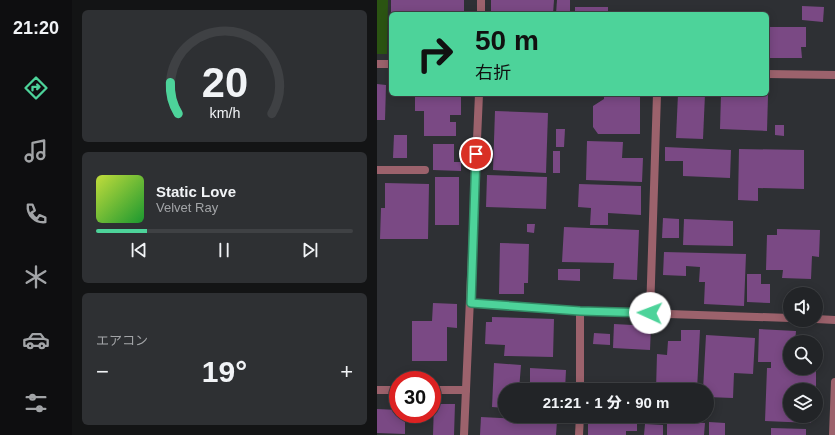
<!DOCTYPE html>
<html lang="ja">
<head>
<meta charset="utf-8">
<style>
  :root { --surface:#222427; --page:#2e3033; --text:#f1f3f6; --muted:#a2a4a7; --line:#3f4144; --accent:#4dd39a }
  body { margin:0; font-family:Arial,"Noto Sans JP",sans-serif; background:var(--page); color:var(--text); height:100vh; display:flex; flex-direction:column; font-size:15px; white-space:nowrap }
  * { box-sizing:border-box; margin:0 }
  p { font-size:13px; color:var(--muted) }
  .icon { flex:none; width:22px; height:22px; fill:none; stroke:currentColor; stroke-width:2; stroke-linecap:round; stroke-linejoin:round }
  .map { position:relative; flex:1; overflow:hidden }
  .drawer { display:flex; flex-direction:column; gap:10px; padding:10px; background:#131415; width:305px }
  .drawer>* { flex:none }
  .banner { position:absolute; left:12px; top:12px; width:380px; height:84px; border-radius:6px; box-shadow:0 2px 10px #0003,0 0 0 1px var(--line); background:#4dd39a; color:#111; overflow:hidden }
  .buttons { position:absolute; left:406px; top:287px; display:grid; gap:8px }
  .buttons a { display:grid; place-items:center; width:40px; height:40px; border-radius:50%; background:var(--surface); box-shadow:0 2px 10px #0003,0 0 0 1px var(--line); font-size:20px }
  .speed { position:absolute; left:12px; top:371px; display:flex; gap:8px; font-size:20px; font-weight:700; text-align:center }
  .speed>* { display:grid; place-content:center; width:52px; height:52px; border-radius:50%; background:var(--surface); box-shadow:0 2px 10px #0003,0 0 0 1px var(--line); line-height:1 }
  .speed .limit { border:6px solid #d22; background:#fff; color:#111 }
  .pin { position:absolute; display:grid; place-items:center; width:34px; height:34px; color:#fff; margin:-17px; border:2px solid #fff; border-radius:50%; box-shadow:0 1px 4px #0007 }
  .me { position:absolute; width:44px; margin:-22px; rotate:272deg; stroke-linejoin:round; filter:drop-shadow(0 0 3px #0008) }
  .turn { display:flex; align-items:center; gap:14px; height:84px; padding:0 20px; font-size:18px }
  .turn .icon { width:52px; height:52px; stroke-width:2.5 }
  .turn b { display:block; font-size:28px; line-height:34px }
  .big { font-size:30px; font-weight:800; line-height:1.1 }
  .drawer .widget { flex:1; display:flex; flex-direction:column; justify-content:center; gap:6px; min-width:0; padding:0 14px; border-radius:6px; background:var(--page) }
  .drawer .dial { align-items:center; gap:0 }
  .dial svg { height:104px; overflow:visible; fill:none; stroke:var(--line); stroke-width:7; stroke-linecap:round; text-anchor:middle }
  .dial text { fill:var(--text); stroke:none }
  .song { display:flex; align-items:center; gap:12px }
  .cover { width:48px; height:48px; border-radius:6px; background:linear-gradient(135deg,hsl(70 70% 55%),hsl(130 70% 35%)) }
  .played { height:4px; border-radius:2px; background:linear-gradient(90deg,var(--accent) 20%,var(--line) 20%) }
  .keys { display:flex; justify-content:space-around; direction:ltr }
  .heat { display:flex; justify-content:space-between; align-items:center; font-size:22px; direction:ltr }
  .trip { position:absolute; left:121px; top:383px; width:216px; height:40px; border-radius:20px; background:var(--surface); box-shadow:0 2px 10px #0003,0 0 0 1px var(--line); font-weight:800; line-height:40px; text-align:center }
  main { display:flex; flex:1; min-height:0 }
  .dock { display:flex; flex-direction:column; width:72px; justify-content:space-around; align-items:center; background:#0e0e10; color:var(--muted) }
  .dock .icon { width:28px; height:28px }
  .dock .current { color:var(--accent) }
  .dock b { font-size:18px; color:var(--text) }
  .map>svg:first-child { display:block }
</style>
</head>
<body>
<main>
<nav class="dock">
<b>21:20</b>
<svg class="icon current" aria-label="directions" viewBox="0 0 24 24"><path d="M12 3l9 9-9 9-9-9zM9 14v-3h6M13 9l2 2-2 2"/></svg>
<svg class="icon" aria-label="music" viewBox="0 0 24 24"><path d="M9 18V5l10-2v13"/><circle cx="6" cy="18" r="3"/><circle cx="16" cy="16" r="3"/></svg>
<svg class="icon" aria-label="phone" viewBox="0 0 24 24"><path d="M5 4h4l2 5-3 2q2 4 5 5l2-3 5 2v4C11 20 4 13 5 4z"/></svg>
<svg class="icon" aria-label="climate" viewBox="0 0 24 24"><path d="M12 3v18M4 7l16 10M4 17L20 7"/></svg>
<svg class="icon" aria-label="car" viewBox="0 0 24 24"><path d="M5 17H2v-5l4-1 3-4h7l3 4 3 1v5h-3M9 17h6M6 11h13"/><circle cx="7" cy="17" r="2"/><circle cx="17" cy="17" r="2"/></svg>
<svg class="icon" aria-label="filters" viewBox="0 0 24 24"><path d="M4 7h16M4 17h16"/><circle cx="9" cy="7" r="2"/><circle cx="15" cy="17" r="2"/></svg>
</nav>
<section class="drawer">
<div class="widget dial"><svg viewBox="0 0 100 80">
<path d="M14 69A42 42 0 1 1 86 69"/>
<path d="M14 69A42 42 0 0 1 8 45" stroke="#4dd39a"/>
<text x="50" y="56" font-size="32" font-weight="700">20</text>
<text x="50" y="72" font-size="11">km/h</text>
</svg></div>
<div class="widget">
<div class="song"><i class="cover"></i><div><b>Static Love</b><p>Velvet Ray</p></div></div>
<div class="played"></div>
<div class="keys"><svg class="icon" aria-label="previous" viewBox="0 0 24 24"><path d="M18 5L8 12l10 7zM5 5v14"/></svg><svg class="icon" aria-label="pause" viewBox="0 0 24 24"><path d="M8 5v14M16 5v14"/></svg><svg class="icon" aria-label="next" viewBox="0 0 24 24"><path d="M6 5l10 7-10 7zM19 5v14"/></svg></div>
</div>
<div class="widget"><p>エアコン</p>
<div class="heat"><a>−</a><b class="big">19°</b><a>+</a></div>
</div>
</section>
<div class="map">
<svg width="458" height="435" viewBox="0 0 458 435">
  <rect width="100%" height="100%" fill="#2e3034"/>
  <polygon fill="#2b5412" points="0,0 11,0 10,54 0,54"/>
  <g fill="#7a4984">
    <rect x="14" y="0" width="73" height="14"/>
    <polygon points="114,0 177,0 176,14 114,14"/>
    <polygon points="180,0 193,0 193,14 179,14"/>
    <polygon points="425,6 447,7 446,22 425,20"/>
    <rect x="198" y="7" width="33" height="7"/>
    <polygon points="392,27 429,27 429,47 424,47 425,58 392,58"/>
    <polygon points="0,84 9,85 8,120 0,120"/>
    <polygon points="38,94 84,94 84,115 73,115 73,122 79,122 79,136 47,136 47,111 38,111"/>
    <polygon points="227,94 263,94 263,134 221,134 216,127 216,106 227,99"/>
    <polygon points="301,94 328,94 326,139 299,138"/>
    <polygon points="344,94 391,95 390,131 343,129"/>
    <polygon points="118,111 171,113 169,173 116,170"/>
    <polygon points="398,125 407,125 407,136 398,135"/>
    <polygon points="179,129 188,129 187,147 179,147"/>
    <polygon points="17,135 30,135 30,158 16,158"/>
    <polygon points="210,141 246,142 245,158 266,158 265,182 209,180"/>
    <polygon points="56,144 77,144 77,162 84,162 84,171 56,170"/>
    <polygon points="288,147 354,150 353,178 306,176 306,161 288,161"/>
    <polygon points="362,149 427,150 427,189 381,188 381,201 361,200"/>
    <rect x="176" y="151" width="7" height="22"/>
    <polygon points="110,175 170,177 169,209 109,207"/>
    <rect x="58" y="177" width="24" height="48"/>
    <polygon points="8,183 52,184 51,239 3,239 4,208 8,208"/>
    <polygon points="202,184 264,186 264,215 231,213 231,225 213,225 214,208 201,207"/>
    <polygon points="286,218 302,219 302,238 285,238"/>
    <polygon points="307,219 356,221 356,246 306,245"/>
    <polygon points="150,224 158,224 157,233 150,232"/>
    <polygon points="187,227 262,230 260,280 236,279 237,263 185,262"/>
    <polygon points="400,229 443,230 442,257 435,256 434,279 405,278 406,270 389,270 390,235 400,235"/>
    <polygon points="123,243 152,244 151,283 147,283 147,294 122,294"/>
    <polygon points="287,252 369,254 367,306 327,304 328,282 322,282 323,267 309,266 309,276 286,275"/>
    <polygon points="181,269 203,269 203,281 181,280"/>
    <polygon points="370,274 384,274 384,284 393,284 393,303 370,302"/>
    <polygon points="56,303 80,304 80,328 70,327 70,361 35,361 35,321 55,321"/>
    <polygon points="115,317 177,319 176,357 127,356 128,345 108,344 109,322 115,322"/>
    <polygon points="237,324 274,326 273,350 236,348"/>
    <polygon points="382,329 419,331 418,342 413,342 413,368 439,368 439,390 413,390 413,416 434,416 434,423 388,421 390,368 394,368 394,362 381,362"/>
    <polygon points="304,330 323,330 320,390 279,390 280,354 290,355 291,341 304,341"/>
    <polygon points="217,333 233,334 233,345 216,344"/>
    <polygon points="329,335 378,338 376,374 357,373 356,398 330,397 330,390 326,390"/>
    <polygon points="117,363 144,365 142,390 128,390 128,408 115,407"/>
    <polygon points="153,368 189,370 188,390 147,390 148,382 153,382"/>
    <polygon points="57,404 78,404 77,435 56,435"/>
    <polygon points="0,409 21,410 21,414 28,414 28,434 0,433"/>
    <polygon points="211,416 260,416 260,431 249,431 249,435 211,435"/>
    <polygon points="104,417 180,421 179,435 103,435"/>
    <polygon points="290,421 328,423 327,435 290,435"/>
    <polygon points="332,422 348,423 348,435 332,435"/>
    <polygon points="268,424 286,425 286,435 267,435"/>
    <polygon points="394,428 429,429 429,435 394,435"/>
  </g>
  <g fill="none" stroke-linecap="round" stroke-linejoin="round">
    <g stroke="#9c626c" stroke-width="8">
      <polyline points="104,14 104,0"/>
      <polyline points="0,64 14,64"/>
      <polyline points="390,74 458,75"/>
      <polyline points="0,170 48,170"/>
      <polyline points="94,303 203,311 413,318"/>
      <polyline points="273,313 280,94"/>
      <polyline points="439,319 458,320"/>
      <polyline points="0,390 21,390"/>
      <polyline points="55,390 89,390"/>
      <polyline points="203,390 203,311"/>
      <polyline points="87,435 102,94"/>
      <polyline points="202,435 203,416"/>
      <polyline points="456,435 458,382"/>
    </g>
  </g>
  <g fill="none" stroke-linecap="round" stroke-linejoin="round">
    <defs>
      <polyline id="route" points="99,154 94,303 203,311 273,313"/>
    </defs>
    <use href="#route" stroke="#328964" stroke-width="10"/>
    <use href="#route" stroke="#4dd39a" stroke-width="7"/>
  </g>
</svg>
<div class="buttons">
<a><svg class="icon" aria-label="sound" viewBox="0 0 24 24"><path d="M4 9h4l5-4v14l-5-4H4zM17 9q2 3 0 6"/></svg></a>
<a><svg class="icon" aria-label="search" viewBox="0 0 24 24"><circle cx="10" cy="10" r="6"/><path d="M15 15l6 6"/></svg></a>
<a><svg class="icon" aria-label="layers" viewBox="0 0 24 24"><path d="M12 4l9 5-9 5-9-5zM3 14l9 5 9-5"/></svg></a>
</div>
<div class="speed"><div class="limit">30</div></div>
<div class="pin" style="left:99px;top:154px;background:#d93025"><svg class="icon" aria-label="arrive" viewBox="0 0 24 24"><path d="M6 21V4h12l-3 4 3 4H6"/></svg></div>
<svg class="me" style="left:273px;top:313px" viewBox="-20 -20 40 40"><circle r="19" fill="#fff"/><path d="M0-13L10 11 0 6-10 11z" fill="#4dd39a"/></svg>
<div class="trip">21:21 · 1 分 · 90 m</div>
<div class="banner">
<div class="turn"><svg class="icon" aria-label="right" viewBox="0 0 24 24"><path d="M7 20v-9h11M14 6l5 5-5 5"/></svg><div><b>50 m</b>右折</div></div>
</div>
</div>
</main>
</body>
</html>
